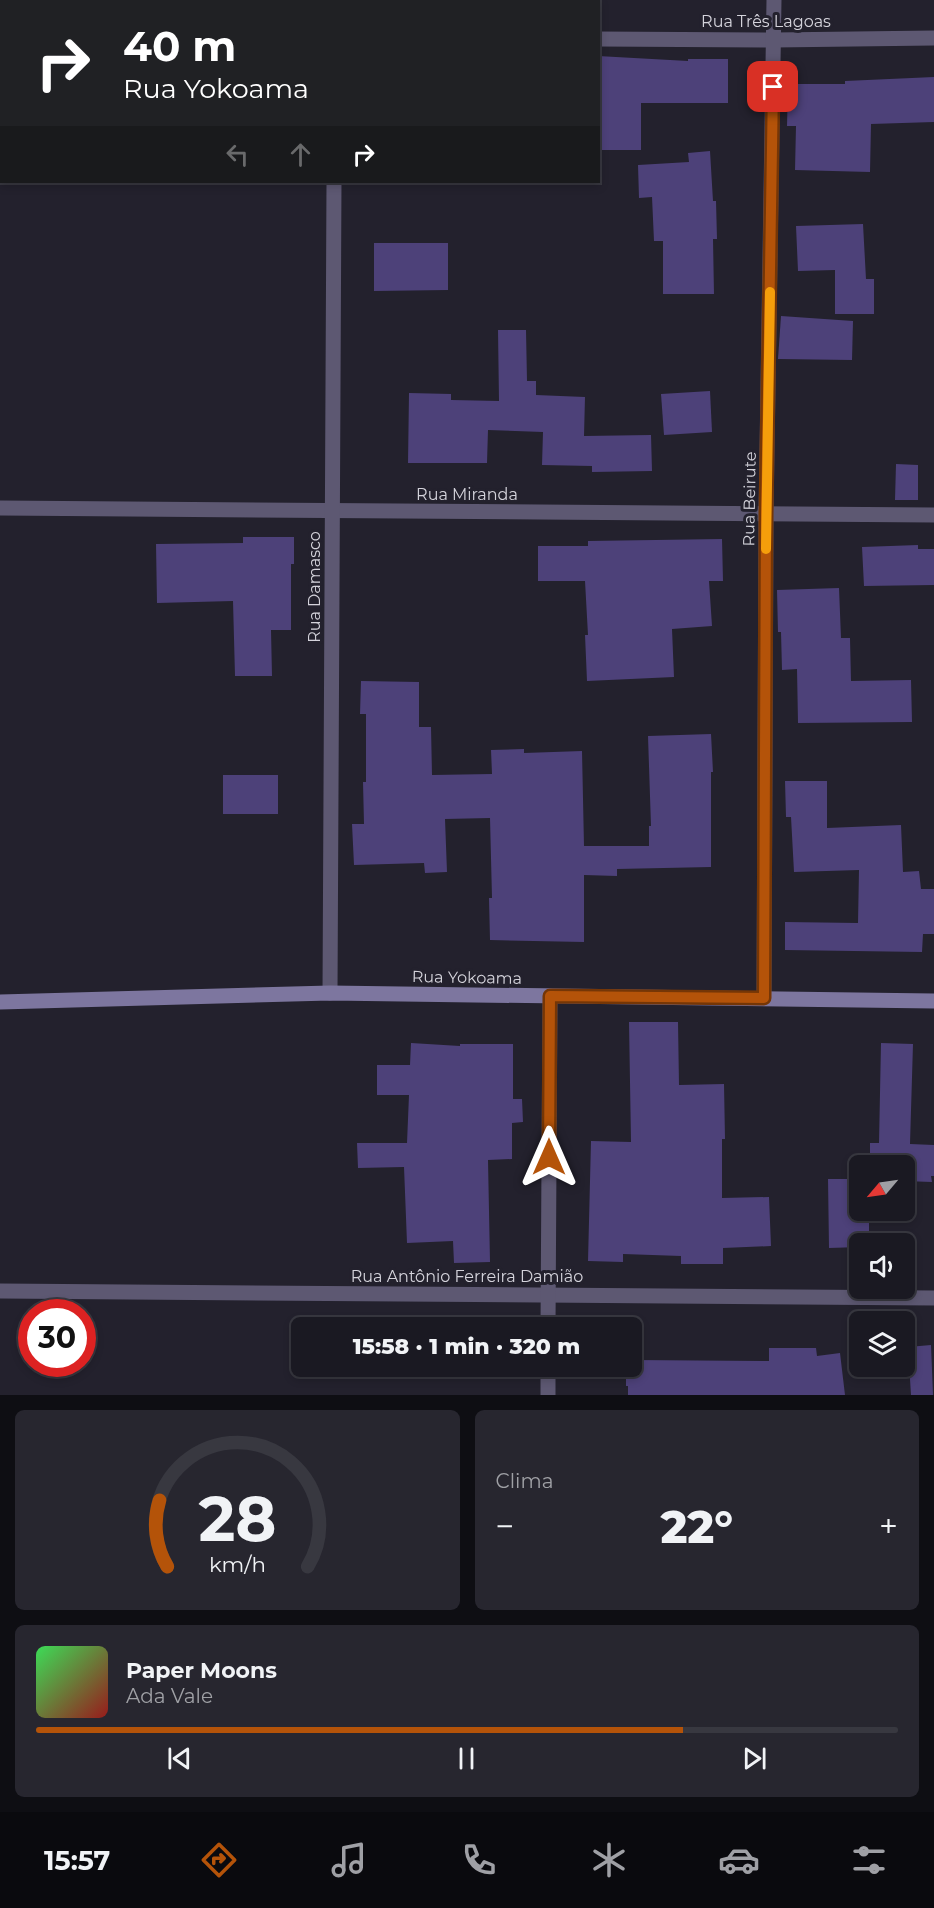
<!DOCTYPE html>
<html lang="pt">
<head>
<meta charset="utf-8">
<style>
  :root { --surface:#1a1922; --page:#27262f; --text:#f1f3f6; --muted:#9fa0a5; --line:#383840; --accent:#b45309 }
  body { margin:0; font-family:Montserrat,sans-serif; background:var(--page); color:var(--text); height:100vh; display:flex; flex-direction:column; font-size:22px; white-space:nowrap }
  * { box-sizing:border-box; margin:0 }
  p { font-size:20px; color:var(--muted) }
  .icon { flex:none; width:33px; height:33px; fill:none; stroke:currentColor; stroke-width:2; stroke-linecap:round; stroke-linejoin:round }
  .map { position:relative; height:1395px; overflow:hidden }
  .drawer { display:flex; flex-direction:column; gap:15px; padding:15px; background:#0e0e13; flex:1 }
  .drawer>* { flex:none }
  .banner { position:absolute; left:0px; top:0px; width:600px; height:183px; box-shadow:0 3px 9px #0003,0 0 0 2px var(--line); background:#202124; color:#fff; overflow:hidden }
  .needle { width:39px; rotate:241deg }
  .controls { position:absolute; left:849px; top:1155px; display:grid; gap:12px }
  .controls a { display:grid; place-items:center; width:66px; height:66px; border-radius:9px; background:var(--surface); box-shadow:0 3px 9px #0003,0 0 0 2px var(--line); font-size:30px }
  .speed { position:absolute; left:18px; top:1299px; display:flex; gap:12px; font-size:30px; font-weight:700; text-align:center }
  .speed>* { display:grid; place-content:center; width:78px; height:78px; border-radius:50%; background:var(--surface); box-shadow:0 3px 9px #0003,0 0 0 2px var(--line); line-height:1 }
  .speed .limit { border:9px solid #d22; background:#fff; color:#111 }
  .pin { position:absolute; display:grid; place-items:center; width:51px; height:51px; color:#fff; margin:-26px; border-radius:12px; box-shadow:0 3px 9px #0006 }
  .me { position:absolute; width:66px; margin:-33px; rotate:0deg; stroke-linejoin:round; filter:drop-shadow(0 0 4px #0008) }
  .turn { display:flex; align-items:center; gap:21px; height:126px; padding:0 24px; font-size:27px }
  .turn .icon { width:78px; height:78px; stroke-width:2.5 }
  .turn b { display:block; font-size:42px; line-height:51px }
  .lanes { display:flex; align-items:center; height:57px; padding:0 24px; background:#0003; justify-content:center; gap:30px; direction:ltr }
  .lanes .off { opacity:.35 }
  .big { font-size:45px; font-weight:800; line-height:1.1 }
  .drawer .card { flex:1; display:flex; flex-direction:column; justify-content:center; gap:9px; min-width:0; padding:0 21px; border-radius:9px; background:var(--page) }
  .drawer .dial { align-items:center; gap:0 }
  .dial svg { height:156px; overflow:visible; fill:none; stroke:var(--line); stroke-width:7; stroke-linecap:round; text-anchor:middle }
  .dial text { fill:var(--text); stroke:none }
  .song { display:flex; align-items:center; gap:18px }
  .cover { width:72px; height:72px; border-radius:9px; background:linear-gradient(135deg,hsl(130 70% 55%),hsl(0 70% 35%)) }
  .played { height:6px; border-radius:3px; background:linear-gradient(90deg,var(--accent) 75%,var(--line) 75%) }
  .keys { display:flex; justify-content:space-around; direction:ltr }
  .heat { display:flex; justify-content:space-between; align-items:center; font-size:33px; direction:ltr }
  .drawer .tiles { flex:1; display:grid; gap:15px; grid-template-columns:1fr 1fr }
  .card:last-child { grid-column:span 2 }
  .trip { position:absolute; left:291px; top:1317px; width:351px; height:60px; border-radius:9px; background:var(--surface); box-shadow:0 3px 9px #0003,0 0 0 2px var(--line); font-weight:800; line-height:60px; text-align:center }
  .tab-bar { display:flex; height:96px; justify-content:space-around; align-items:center; background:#0a0a0e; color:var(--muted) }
  .tab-bar .icon { width:42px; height:42px }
  .tab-bar .active { color:var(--accent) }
  .tab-bar b { font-size:27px; color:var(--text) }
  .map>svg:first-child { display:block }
</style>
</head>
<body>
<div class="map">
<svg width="934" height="1395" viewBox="0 0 934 1395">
  <rect width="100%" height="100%" fill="#23212d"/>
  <g fill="#4d4179">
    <polygon points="598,56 688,61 688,59 728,59 728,103 641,103 641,150 598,150"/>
    <polygon points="934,77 934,122 871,124 870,172 795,170 796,126 787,126 788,84 845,84 845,81"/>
    <polygon points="710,151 713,201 716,201 717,239 713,239 714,294 663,294 663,241 654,241 652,197 639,198 638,165 689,162 688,153"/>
    <polygon points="863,224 866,279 874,279 874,314 835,314 835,270 798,271 796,226"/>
    <polygon points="374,243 448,243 448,290 374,291"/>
    <polygon points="781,316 853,321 852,360 778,359"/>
    <polygon points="498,330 526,330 527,381 536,381 536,395 585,397 584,436 651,435 652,471 592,472 592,466 542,465 543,432 488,430 487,463 408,463 409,393 451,394 451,400 499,401"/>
    <polygon points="710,391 712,432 664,435 661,394"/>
    <polygon points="896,464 918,465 918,500 895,500"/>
    <polygon points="243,537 294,537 294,564 291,564 291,630 271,630 272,676 235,676 233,601 157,603 156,544 243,543"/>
    <polygon points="722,539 723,581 709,581 712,626 672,629 674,677 587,681 585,635 588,635 585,581 538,581 538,546 588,546 588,541"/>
    <polygon points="918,545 918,549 934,549 934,585 864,586 862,547"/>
    <polygon points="839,588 841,638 850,638 851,681 911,680 912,722 798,723 797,669 782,670 781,632 778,632 777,590"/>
    <polygon points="361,681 419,682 419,727 431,727 432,775 492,774 491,750 524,749 524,753 582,751 584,846 649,846 649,826 651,826 648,736 711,734 713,772 711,772 711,867 617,869 617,876 584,875 584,942 490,940 489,898 492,898 490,818 445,819 447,872 425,873 424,863 354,865 352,824 364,824 363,782 366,782 366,714 360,714"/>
    <rect x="223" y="775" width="55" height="39"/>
    <polygon points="785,781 827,781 827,828 901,825 903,872 919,871 921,889 934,889 934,934 923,934 922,952 785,950 785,922 858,923 859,870 794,872 791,817 786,817"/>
    <polygon points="629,1022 678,1022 679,1085 724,1084 725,1139 722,1139 722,1198 769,1197 771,1246 723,1248 723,1264 681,1264 681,1256 623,1254 623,1262 588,1261 591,1141 631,1142"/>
    <polygon points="411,1043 460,1046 460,1044 513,1044 513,1099 522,1099 523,1122 512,1123 512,1159 488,1160 490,1262 454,1263 453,1241 407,1243 404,1167 358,1168 357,1143 407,1143 409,1095 377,1095 377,1065 410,1065"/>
    <polygon points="881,1043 913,1044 910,1144 934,1145 934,1176 931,1176 932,1182 904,1181 904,1166 870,1166 870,1143 879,1143"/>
    <polygon points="828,1179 860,1179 860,1210 869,1210 869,1244 860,1244 860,1247 829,1248"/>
    <polygon points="931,1345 933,1395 911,1395 908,1347"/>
    <polygon points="769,1348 816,1348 817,1356 840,1353 845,1395 628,1395 628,1386 626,1386 626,1366 632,1366 632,1360 769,1361"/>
  </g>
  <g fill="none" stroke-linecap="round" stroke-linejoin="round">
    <g stroke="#5d5872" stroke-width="15">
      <polyline points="334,0 334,2"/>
      <polyline points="0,33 2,33"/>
      <polyline points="598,39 774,40 934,38"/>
      <polyline points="0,508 934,515"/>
      <polyline points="330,993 334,182"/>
      <polyline points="764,998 766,514 774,0"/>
      <polyline points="0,1291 934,1298"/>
      <polyline points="548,1328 550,996"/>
      <polyline points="548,1395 548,1366"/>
    </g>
    <polyline stroke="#7d769f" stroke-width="15" points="0,1002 330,993 934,1001"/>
  </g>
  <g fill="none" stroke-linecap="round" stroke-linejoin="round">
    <defs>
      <polyline id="route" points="549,1157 550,996 764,998 766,514 773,87"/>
    </defs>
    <use href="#route" stroke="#753606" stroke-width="15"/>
    <use href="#route" stroke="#b45309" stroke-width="10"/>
    <polyline stroke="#f59e0b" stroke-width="10" points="766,549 770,292"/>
  </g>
  <g text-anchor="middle" stroke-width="6" stroke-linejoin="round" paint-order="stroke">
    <g font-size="16" fill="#d4d3db" stroke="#23212d">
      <text x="766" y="27">Rua Três Lagoas</text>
      <text x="467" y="500">Rua Miranda</text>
      <text transform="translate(749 499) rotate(-89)" y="6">Rua Beirute</text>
      <text transform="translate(314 587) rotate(-90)" y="6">Rua Damasco</text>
      <text transform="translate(467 977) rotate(1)" y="6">Rua Yokoama</text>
      <text x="467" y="1282">Rua Antônio Ferreira Damião</text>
    </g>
  </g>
</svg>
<div class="controls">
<a><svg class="needle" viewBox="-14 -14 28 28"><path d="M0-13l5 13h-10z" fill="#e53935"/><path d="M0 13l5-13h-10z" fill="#9fa0a5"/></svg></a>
<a><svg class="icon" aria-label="sound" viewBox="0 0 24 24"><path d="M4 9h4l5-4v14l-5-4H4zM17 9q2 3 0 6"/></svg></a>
<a><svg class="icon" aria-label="layers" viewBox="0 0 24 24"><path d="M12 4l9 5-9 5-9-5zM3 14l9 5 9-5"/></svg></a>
</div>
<div class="speed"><div class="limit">30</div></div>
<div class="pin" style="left:773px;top:87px;background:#d93025"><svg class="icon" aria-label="arrive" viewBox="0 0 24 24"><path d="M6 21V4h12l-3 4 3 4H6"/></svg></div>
<svg class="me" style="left:549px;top:1157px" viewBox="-20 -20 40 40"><path d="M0-17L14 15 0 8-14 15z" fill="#b45309" stroke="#fff" stroke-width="4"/></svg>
<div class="trip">15:58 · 1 min · 320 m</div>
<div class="banner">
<div class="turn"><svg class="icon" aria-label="right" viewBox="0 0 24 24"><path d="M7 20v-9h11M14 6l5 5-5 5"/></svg><div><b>40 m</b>Rua Yokoama</div></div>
<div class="lanes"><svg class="icon off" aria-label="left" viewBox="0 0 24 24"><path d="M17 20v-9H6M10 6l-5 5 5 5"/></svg><svg class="icon off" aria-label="ahead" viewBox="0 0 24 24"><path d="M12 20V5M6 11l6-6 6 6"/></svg><svg class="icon" aria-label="right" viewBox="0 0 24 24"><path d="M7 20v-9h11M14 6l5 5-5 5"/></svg></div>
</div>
</div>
<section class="drawer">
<div class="tiles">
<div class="card dial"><svg viewBox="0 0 100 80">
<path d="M14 69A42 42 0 1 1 86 69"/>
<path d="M14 69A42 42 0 0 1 10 35" stroke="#b45309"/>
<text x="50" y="56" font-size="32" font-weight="700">28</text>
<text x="50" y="72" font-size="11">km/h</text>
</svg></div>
<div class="card"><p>Clima</p>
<div class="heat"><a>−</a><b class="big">22°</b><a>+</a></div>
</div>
<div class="card">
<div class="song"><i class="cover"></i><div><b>Paper Moons</b><p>Ada Vale</p></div></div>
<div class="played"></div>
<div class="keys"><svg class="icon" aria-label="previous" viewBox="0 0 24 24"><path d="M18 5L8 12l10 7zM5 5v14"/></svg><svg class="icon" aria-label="pause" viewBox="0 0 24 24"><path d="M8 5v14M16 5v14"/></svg><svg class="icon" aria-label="next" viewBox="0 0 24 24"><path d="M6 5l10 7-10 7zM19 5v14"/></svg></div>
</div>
</div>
</section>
<nav class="tab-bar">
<b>15:57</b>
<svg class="icon active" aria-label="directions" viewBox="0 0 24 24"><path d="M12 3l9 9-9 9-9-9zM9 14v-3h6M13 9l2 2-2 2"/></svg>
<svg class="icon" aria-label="music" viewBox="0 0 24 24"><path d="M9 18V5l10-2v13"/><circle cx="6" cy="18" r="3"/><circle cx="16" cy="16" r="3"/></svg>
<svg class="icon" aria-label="phone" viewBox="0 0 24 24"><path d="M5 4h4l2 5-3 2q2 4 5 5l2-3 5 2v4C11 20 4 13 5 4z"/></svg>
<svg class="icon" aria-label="climate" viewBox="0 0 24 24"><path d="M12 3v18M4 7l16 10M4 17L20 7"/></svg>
<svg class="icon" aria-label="car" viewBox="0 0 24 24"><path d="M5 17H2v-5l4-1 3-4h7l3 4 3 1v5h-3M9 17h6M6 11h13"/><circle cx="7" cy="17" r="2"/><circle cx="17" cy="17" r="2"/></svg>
<svg class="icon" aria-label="filters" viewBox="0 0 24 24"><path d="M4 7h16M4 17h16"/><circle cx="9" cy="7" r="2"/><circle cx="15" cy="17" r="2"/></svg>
</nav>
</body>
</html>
